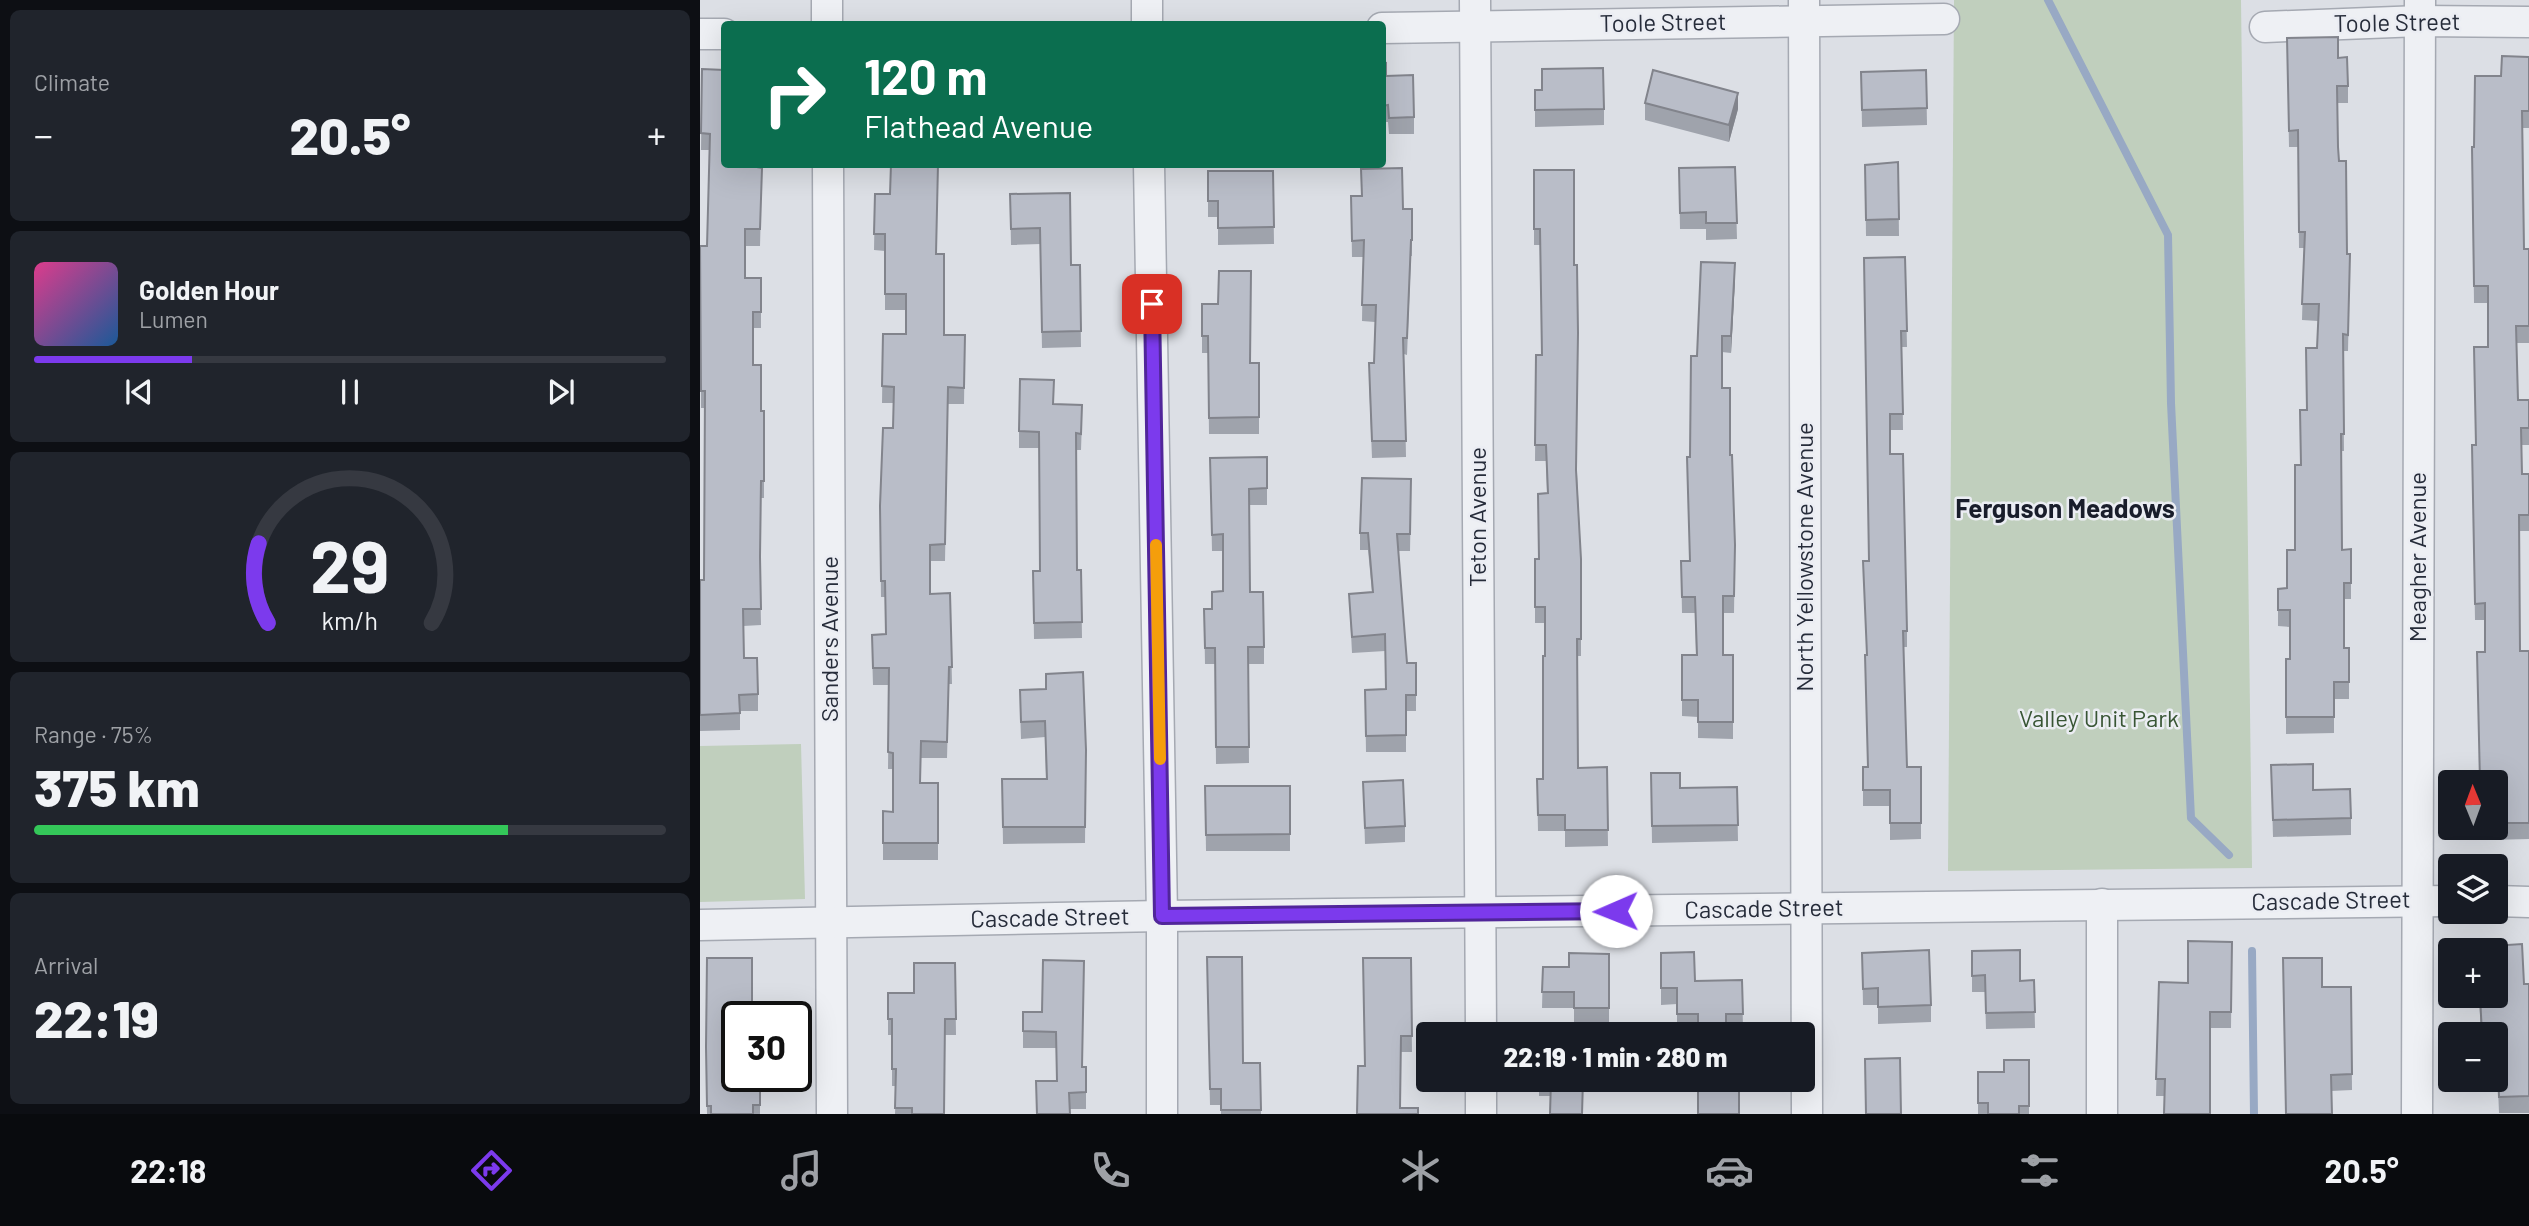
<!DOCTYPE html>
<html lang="en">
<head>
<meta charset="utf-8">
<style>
  :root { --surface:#171b24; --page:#20242c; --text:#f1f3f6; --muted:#9ea1a6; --line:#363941; --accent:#7c3aed }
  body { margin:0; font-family:Barlow,sans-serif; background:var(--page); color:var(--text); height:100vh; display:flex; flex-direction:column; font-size:26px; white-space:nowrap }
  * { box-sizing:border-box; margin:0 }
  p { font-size:23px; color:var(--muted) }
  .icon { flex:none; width:38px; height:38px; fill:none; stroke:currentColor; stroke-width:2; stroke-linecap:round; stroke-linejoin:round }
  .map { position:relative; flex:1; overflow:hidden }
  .drawer { display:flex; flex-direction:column; gap:10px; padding:10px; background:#0d0f14; width:700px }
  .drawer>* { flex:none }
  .guide { position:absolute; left:21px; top:21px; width:665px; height:147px; border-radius:7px; box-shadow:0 7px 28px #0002; background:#0b6e4f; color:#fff; overflow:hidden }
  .needle { width:46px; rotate:359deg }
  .buttons { position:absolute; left:1738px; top:770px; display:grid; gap:14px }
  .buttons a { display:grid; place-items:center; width:70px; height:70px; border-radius:7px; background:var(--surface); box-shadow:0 7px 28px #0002; font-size:35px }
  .speed { position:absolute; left:21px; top:1001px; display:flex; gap:14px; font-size:35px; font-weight:700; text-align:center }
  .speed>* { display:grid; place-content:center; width:91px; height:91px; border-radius:50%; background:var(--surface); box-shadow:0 7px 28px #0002; line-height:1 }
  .speed .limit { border:4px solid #111; border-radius:10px; background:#fff; color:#111 }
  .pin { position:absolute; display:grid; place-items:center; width:60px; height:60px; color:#fff; margin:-30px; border-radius:14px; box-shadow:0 4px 10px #0006 }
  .me { position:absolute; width:77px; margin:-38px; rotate:269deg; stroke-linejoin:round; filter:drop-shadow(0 0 5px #0008) }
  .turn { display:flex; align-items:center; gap:24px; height:147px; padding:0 28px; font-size:32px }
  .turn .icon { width:91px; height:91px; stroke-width:2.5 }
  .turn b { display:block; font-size:49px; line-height:60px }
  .big { font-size:52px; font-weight:800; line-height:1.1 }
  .drawer .card { flex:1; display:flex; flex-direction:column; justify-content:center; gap:10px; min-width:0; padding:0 24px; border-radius:10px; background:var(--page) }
  .drawer .dial { align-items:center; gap:0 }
  .dial svg { height:182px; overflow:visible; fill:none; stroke:var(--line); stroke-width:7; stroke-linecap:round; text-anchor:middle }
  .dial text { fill:var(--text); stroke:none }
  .song { display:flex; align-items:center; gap:21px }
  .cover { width:84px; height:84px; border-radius:10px; background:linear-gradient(135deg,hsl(330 70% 55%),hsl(210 70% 35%)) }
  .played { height:7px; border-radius:4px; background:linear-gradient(90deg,var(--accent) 25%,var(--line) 25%) }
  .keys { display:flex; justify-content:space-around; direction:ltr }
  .heat { display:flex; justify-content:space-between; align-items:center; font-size:38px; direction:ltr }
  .charge { height:10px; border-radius:5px; background:linear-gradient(90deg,#34c759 75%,var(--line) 0) }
  .trip { position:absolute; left:716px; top:1022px; width:399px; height:70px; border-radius:7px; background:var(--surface); box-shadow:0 7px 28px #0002; font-weight:800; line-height:70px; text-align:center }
  .tab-bar { display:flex; height:112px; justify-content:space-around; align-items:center; background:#090b0e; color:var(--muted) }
  .tab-bar .icon { width:49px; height:49px }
  .tab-bar .current { color:var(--accent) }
  .tab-bar b { font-size:32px; color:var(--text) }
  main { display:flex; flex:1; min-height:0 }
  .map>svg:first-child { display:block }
</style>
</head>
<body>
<main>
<section class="drawer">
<div class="card"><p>Climate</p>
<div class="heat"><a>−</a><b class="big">20.5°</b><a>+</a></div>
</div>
<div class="card">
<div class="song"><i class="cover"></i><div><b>Golden Hour</b><p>Lumen</p></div></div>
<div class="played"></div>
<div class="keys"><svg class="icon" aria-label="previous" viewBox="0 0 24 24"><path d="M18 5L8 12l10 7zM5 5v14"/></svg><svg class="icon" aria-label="pause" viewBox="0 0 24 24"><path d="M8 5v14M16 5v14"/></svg><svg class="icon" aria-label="next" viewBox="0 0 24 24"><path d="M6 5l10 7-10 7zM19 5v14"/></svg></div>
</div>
<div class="card dial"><svg viewBox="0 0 100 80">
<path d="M14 69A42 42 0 1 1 86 69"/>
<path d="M14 69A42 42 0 0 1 10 34" stroke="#7c3aed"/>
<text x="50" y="56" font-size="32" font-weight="700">29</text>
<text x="50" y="72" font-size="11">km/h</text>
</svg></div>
<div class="card"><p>Range · 75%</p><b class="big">375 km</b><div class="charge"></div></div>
<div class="card"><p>Arrival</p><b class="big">22:19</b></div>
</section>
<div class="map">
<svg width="1829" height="1114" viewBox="0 0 1829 1114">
  <rect width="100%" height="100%" fill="#dcdfe5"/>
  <g fill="#c0cfbd">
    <polygon points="1254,0 1541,0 1552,868 1248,871"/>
    <polygon points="101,744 105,899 0,902 0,746"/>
  </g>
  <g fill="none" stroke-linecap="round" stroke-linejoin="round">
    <g stroke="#98a9c4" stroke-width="8">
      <polyline points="1348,0 1468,235 1471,403 1491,818 1529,855"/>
      <polyline points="1552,951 1554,1114"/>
    </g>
    <defs>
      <g id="minor">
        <polyline points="127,0 127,24"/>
        <polyline points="775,0 781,1034"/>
        <polyline points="1104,0 1107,1114"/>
        <polyline points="447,24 447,0"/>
        <polyline points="1565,27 1720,21 1829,22"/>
        <polyline points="682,28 1244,19"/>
        <polyline points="0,34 24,34"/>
        <polyline points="128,164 132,1114"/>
        <polyline points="449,164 462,916 462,1114"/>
        <polyline points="1796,901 1829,902"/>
        <polyline points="0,925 462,916 1750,901"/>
        <polyline points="781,1080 781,1114"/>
        <polyline points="1402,1114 1402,904"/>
        <polyline points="1717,1114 1720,0"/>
      </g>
    </defs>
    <use href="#minor" stroke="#a5a9b2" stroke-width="33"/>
    <use href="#minor" stroke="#eef0f4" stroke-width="30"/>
  </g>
  <g fill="#9fa3ac">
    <polygon points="1587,38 1638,58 1648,86 1648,103 1637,103 1638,147 1647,254 1650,254 1648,351 1643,351 1644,451 1641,451 1642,550 1651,549 1651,599 1644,599 1644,648 1649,648 1649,699 1634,699 1634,733 1586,734 1586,659 1590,659 1590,627 1578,626 1578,589 1587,588 1595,550 1607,410 1617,348 1618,321 1602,320 1604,248 1599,248 1598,147 1589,147"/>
    <polygon points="1829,57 1829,128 1823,128 1824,249 1829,249 1829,343 1816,343 1818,400 1829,400 1829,445 1822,445 1822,474 1829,474 1829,531 1819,531 1820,651 1829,651 1829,839 1789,840 1789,828 1796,828 1796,782 1785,652 1785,620 1775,620 1772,445 1776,445 1788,347 1788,303 1774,303 1772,147 1774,147 1801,76"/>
    <polygon points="682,64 686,76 714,117 714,134 689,134 688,122 682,122"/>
    <polygon points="2,69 56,167 62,168 60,246 45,246 45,278 61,278 61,328 53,328 53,365 61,411 64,411 64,498 61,498 60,566 61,625 43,626 44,658 58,694 58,711 40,711 40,730 0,731 0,580 4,580 5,408 1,408 0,246 7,246 10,150 1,150"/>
    <polygon points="1226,70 1227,125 1162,127 1161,72"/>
    <polygon points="835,90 904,109 904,125 835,127"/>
    <polygon points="945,103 1038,109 1029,142 945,120"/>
    <polygon points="1198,162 1199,236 1166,236 1165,165"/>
    <polygon points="1035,167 1037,239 1006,240 1006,229 980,229 979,168"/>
    <polygon points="834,170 874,258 877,473 881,559 881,656 878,656 878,768 907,767 908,846 865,847 865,831 838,831 837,779 843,779 845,623 835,623 835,559 839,559 847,493 846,461 835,461 836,355 842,355 840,245 834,245"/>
    <polygon points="508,171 573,171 574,244 518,245 518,217 508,217"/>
    <polygon points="175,194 190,194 237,254 244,335 265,335 264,404 248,404 245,561 230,561 230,594 250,593 252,684 249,684 247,758 221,758 221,783 238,783 238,860 183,860 183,811 193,812 193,769 188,769 189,685 173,685 172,651 186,634 185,597 181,597 180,506 193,428 193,403 182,403 183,334 206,334 206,310 185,310 185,251 174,250"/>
    <polygon points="310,194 371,265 380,265 381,347 342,348 340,244 311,245"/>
    <polygon points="651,196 703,209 712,240 712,256 711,256 707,355 704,354 706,457 672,458 669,380 674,363 675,322 662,321 663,257 652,257"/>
    <polygon points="1205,257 1207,347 1202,347 1203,430 1190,430 1190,454 1207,631 1207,647 1203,647 1207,767 1221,767 1221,839 1190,840 1190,806 1163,806 1163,767 1168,767 1167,655 1163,561 1168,561"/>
    <polygon points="1035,279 1031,353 1022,352 1022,388 1030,455 1035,545 1034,613 1023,613 1023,655 1033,655 1033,739 998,738 998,717 982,716 982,655 996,655 995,613 982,613 981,561 990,561 990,457 997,356"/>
    <polygon points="502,304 550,363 559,363 559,434 509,434 508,353 502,353"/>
    <polygon points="354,404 382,421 381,450 376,450 377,570 381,570 382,638 334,639 333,571 340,571 339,448 319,448 319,431"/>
    <polygon points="567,457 567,505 549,505 550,592 564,647 564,664 548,664 549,763 516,764 515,664 505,664 504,609 512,609 523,591 523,551 512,551 510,458"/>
    <polygon points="711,496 710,551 698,551 707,663 716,663 716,711 706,711 706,752 666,752 665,690 686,689 685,651 652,653 649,594 672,592 668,550 660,550 660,533"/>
    <polygon points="346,674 386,750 385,843 303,844 302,779 346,779 345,737 321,739 320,707 320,690 346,689"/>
    <polygon points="1571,765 1613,790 1651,818 1651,835 1573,837"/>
    <polygon points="951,773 980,788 1037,787 1038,841 952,843"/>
    <polygon points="663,782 705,826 705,842 665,844"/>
    <polygon points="505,786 590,786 590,851 506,851"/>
    <polygon points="1532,942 1531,1028 1510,1028 1464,1096 1456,1096 1459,982 1488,983"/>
    <polygon points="1272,951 1320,981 1334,980 1335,1028 1286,1029 1285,992 1272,992"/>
    <polygon points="961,953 995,981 1042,980 1043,1030 977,1031 977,1004 961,1005"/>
    <polygon points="1162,953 1231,1005 1231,1022 1178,1024 1178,1005 1163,1005"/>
    <polygon points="909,954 909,1025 874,1025 874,1008 842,1008 843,967 869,967"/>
    <polygon points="507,957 543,1063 560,1063 561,1114 521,1114 521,1105 510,1105"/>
    <polygon points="711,958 712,1052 701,1052 700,1108 657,1114 664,1066"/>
    <polygon points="255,963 256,1035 245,1035 244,1114 195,1114 196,1086 192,1086 192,1035 188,1035 188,993 214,993"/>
    <polygon points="1824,984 1829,984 1829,1113 1799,1113 1798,1088 1777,1088 1777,1080 1796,1080 1796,1034 1781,1034 1779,996 1796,996"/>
    <polygon points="1622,987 1651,987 1652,1090 1631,1091"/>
    <polygon points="323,1012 342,1012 382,1067 386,1067 386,1109 370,1109 356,1048 323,1048"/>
    <polygon points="6,1047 37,1076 64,1076 64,1089 60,1089 60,1114 7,1114"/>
    <polygon points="1329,1060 1329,1114 1278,1114 1278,1072 1304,1072"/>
    <polygon points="839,1080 883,1080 851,1096 839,1096"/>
  </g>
  <g fill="#82848c">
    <polygon points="1038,93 1038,109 1029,142 1029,125"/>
    <polygon points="1035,263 1035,279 1031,353 1031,336"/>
  </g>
  <g fill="#b9bdc8" stroke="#82848c" stroke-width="2">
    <polygon points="1638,37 1638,58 1647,57 1648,86 1637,86 1638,147 1639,161 1646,161 1647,254 1650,254 1648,335 1643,334 1644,434 1641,434 1642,550 1651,549 1651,583 1644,583 1644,648 1649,648 1649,682 1634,682 1634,717 1586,717 1586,659 1590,659 1590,610 1578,610 1578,589 1587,588 1587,550 1595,550 1595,465 1601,465 1600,410 1607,410 1606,348 1617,348 1619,304 1602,304 1605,232 1599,232 1598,130 1589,131 1587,38"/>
    <polygon points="1802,56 1829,57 1829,111 1822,111 1824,249 1829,249 1829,326 1816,326 1818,400 1829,400 1829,428 1821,428 1822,474 1829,474 1829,515 1819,515 1820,651 1829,651 1829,823 1796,823 1796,782 1780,782 1777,652 1785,652 1785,603 1775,604 1772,445 1776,445 1774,347 1788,347 1788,286 1774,286 1772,147 1774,147 1775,76 1801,76"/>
    <polygon points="686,63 686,76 713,75 714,117 689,118 688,105 682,106 682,64"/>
    <polygon points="903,68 904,109 835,110 835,90 842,90 842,69"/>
    <polygon points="2,69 24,70 24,164 56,164 56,167 62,168 60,229 45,229 45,278 61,278 61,312 53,312 53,365 61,365 61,411 64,411 64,481 61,481 60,557 61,609 43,609 44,658 57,658 58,694 39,695 40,713 0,715 0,580 4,580 5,391 1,391 0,246 7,246 10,134 1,133"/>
    <polygon points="953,70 1038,93 1029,125 945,103"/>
    <polygon points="1226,70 1227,108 1162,110 1161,72"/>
    <polygon points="1198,162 1199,219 1166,220 1165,165"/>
    <polygon points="191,164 238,164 236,254 244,254 244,335 265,335 264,388 248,387 245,544 230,545 230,594 250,593 252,667 249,667 247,742 221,741 220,783 238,783 238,843 183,843 183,811 193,812 193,753 188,752 189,668 173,668 172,635 186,634 185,581 181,581 180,506 183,428 193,428 194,387 182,386 183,334 206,334 206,294 185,294 185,234 174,234 175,194 190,194"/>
    <polygon points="1035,167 1037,223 1006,223 1006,212 980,213 979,168"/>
    <polygon points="702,168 703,209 712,209 712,240 711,240 707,338 703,338 706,441 672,441 669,363 674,363 676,305 662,305 664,240 652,241 651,196 662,196 661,169"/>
    <polygon points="834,170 874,170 874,265 877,265 878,333 876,470 881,559 881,639 877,639 878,768 907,767 908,830 865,830 865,815 838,815 837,779 843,779 843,656 845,656 845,607 835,607 835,559 839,559 838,494 848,493 846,445 835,445 836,355 842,355 840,229 834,229"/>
    <polygon points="508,171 573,171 574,227 518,228 518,201 508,201"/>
    <polygon points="370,193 371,265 380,265 381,331 342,332 340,228 311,229 310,194"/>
    <polygon points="1205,257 1207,331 1201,331 1203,414 1190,414 1190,454 1203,454 1207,631 1203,631 1207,767 1221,767 1221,823 1190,823 1190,790 1163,790 1163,767 1168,767 1165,655 1167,655 1163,561 1169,561 1164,258"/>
    <polygon points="1001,262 1035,263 1031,336 1022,336 1022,388 1030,388 1030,455 1032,455 1035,545 1034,596 1023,596 1023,655 1033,655 1033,722 998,722 998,700 982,700 982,655 997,655 995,597 982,597 981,561 990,561 987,457 990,457 991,356 997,356"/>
    <polygon points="519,271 551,271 550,363 559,363 559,417 509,418 508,336 502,336 502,304 518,304"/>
    <polygon points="320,379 354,380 353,404 382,405 381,434 376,433 377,570 381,570 382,622 334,623 333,571 340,571 339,432 319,431"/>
    <polygon points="567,457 567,488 549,489 550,592 563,592 564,647 548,647 549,747 516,747 515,648 505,648 504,609 512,609 512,592 523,591 523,534 512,535 510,458"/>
    <polygon points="662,478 711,479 710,534 697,534 707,663 716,663 716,695 706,695 706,735 666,736 665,690 686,689 685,634 652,637 649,594 673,592 668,533 660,533"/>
    <polygon points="383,672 386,750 385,827 303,827 302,779 347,779 345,721 321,722 320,690 346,689 346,674"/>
    <polygon points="1613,764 1613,790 1650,789 1651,818 1573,820 1571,765"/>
    <polygon points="951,773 980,773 980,788 1037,787 1038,825 952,826"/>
    <polygon points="703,780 705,826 665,828 663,782"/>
    <polygon points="505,786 590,786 590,834 506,835"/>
    <polygon points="1488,941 1532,942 1531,1012 1510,1012 1510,1114 1464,1114 1465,1079 1456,1079 1459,982 1488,983"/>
    <polygon points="1822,944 1824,984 1829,984 1829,1096 1799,1097 1798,1071 1796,1071 1796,1034 1782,1034 1780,996 1796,996 1796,950 1778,950 1777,947"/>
    <polygon points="1229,950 1231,1005 1178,1007 1178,988 1163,989 1162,953"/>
    <polygon points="1320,950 1320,981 1334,980 1335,1012 1286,1013 1285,975 1272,976 1272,951"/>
    <polygon points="994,952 995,981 1042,980 1043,1014 1026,1014 1026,1034 998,1034 998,1014 977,1014 977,988 961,988 961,953"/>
    <polygon points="869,953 909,954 909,1008 874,1008 874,992 842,992 843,967 869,967"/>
    <polygon points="507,957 542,957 543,1063 560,1063 561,1110 521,1110 521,1089 510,1089"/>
    <polygon points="7,958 52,958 52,1003 62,1004 62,1017 37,1017 37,1076 60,1076 60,1105 53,1105 53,1114 11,1114 11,1106 7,1106 6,1047"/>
    <polygon points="663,958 711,958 712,1036 701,1036 700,1108 718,1108 718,1114 657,1114 658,1066 665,1066"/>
    <polygon points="1583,958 1622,958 1622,987 1651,987 1652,1074 1631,1075 1632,1114 1586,1114"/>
    <polygon points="343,960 384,961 382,1067 386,1067 386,1092 369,1093 370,1114 337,1114 336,1081 357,1081 356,1032 323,1031 323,1012 342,1012"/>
    <polygon points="214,963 255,963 256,1019 245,1019 244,1114 212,1114 212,1108 195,1108 196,1069 192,1069 192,1019 188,1019 188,993 214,993"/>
    <polygon points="1200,1058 1201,1114 1166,1114 1165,1059"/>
    <polygon points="1304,1060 1329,1060 1329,1106 1319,1106 1319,1114 1288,1114 1288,1103 1278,1103 1278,1072 1304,1072"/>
    <polygon points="839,1080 883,1080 882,1114 850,1114 851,1080"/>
    <polygon points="998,1080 1026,1080 1026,1086 1039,1087 1039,1114 998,1114"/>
  </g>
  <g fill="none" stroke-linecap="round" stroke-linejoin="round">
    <defs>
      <polyline id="route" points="452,304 462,916 916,911"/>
    </defs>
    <use href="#route" stroke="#51269a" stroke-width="18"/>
    <use href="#route" stroke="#7c3aed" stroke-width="12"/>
    <polyline stroke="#f59e0b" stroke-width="12" points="456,545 460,759"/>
  </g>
  <g text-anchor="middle" stroke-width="5" stroke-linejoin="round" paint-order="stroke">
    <g font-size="24" fill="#262c3a" stroke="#ebedf3">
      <text transform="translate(963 23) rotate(-1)" y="8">Toole Street</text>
      <text transform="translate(1697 23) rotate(-1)" y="8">Toole Street</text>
      <text transform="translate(778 517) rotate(-90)" y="8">Teton Avenue</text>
      <text transform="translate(1105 557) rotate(-90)" y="8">North Yellowstone Avenue</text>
      <text transform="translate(1718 557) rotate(-90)" y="8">Meagher Avenue</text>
      <text transform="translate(130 639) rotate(-90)" y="8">Sanders Avenue</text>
      <text transform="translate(1631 901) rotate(-1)" y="8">Cascade Street</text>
      <text transform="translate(1064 909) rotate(-1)" y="8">Cascade Street</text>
      <text transform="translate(350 918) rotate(-1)" y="8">Cascade Street</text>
    </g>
    <g font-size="24" fill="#385534" stroke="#ebedf3">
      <text x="1399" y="727">Valley Unit Park</text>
    </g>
    <g font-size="26" font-weight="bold" fill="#191d2b" stroke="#ebedf3">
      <text x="1365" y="518">Ferguson Meadows</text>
    </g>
  </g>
</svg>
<div class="buttons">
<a><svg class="needle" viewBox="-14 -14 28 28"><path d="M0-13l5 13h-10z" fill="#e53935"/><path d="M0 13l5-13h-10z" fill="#9ea1a6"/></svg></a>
<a><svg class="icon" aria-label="layers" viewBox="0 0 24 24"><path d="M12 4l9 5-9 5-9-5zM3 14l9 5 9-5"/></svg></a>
<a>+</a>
<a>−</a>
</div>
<div class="speed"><div class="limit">30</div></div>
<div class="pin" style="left:452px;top:304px;background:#d93025"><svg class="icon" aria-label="arrive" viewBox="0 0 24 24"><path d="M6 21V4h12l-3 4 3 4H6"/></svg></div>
<svg class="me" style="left:916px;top:911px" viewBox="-20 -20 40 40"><circle r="19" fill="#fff"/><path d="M0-13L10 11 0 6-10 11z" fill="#7c3aed"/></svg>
<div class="trip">22:19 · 1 min · 280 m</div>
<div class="guide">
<div class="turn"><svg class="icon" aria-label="right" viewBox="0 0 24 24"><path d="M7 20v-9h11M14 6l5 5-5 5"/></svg><div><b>120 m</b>Flathead Avenue</div></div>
</div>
</div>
</main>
<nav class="tab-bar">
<b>22:18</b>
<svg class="icon current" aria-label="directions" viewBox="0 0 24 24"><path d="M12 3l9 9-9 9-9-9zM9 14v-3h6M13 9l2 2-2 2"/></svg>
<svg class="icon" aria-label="music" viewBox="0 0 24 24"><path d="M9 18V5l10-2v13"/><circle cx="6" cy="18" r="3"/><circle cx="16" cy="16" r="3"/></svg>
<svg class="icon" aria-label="phone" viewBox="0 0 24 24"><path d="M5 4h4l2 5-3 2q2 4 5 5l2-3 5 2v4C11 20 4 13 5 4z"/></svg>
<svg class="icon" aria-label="climate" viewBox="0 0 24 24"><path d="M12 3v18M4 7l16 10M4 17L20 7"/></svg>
<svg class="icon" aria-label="car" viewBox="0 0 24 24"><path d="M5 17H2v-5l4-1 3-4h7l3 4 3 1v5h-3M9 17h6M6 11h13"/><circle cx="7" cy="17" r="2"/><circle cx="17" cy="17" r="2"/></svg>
<svg class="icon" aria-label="filters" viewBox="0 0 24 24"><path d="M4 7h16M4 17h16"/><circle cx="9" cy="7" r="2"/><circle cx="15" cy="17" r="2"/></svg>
<b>20.5°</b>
</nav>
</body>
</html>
